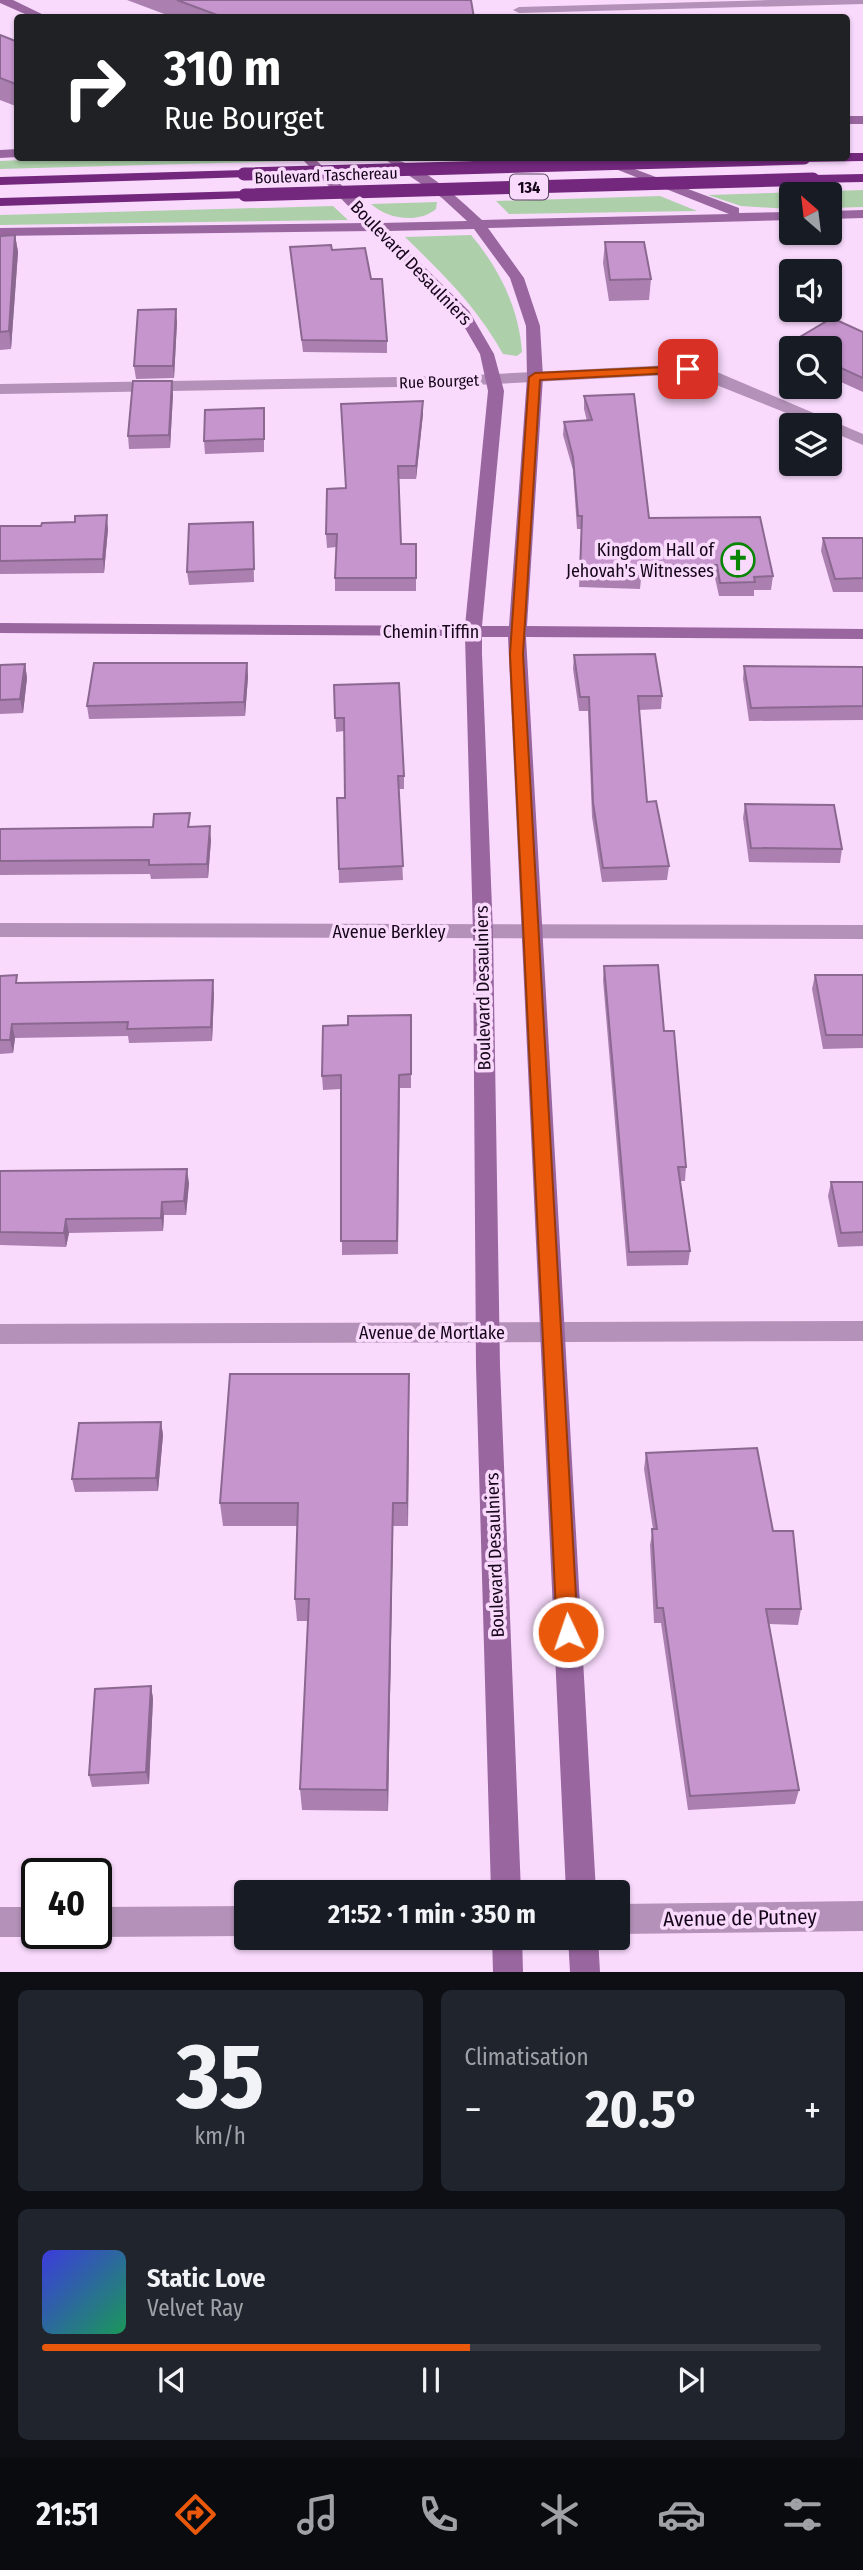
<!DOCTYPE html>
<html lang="fr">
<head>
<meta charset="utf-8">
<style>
  :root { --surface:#171b24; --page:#20242c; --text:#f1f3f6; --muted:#9ea1a6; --line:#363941; --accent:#ea580c }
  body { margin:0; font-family:"Fira Sans Condensed",sans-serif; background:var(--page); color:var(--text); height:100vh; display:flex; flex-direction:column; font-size:26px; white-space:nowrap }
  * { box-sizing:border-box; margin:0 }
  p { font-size:23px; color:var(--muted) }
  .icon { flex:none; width:38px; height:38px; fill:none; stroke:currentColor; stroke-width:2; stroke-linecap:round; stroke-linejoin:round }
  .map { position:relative; height:1972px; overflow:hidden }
  .details { display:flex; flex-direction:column; gap:18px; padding:18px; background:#0d0f14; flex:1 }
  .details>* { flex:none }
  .guide { position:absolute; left:14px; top:14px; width:836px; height:147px; border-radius:7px; box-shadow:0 2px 5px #0004; background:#202124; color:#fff; overflow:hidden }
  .needle { width:46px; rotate:332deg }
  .fabs { position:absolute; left:779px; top:182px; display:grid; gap:14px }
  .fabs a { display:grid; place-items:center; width:63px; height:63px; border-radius:7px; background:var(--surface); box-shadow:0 2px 5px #0004; font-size:35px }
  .speed { position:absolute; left:21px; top:1858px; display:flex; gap:14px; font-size:35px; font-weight:700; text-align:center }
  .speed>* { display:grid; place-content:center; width:91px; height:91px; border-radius:50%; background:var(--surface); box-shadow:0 2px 5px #0004; line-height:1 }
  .speed .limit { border:4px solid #111; border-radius:10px; background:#fff; color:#111 }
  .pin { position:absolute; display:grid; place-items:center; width:60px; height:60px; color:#fff; margin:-30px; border-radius:14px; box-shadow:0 4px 10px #0006 }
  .me { position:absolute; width:77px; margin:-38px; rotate:357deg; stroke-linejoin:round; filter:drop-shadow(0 0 5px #0008) }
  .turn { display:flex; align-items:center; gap:24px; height:147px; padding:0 35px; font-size:32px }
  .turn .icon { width:91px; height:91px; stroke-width:2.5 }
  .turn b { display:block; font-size:49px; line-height:60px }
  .big { font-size:52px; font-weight:700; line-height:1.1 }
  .details .widget { flex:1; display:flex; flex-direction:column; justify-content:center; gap:10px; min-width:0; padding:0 24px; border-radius:10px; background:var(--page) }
  .details .dial { align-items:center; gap:0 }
  .dial b { font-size:91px; line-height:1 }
  .song { display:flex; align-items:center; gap:21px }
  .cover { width:84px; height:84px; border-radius:10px; background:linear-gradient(135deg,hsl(240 70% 55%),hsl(150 70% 35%)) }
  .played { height:7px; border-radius:4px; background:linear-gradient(90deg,var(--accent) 55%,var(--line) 55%) }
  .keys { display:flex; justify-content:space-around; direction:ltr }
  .heat { display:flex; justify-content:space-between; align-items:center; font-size:38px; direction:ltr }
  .details .tiles { flex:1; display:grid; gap:18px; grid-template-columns:1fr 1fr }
  .widget:last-child { grid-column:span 2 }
  .trip { position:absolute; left:234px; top:1880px; width:396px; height:70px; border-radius:7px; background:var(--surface); box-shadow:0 2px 5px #0004; font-weight:700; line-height:70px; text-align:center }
  .tab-bar { display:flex; height:112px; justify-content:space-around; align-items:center; background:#090b0e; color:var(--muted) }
  .tab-bar .icon { width:49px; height:49px }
  .tab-bar .current { color:var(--accent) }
  .tab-bar b { font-size:32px; color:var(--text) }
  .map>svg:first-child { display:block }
</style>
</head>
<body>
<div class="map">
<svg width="863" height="1972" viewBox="0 0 863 1972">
  <rect width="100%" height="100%" fill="#f9dafd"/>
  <g fill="#add0aa">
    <polygon points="69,158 285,158 289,161 0,169 0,161"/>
    <polygon points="863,190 863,207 830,208 830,194 791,194 790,209 741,206 708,195"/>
    <polygon points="660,196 697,211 509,214 496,201"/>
    <path d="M437 202 436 209C418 224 387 219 371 204Z"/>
    <polygon points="333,206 348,220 0,225 0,215"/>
    <path d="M471 235C499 268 519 308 522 352L517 356 503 354C477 307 443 274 405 237Z"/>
  </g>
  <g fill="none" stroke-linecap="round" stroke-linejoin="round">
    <g fill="#b391b8" fill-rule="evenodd">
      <polygon points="770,0 863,0 863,4 519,13 513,10 519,7"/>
      <polygon points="689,364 717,372 863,434 863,445 830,431 830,425 816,425 689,374 456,386 0,394 0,384 456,376"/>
      <polygon points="0,923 863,925 863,939 0,937"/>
      <polygon points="863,1321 863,1341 0,1344 0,1324"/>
      <polygon points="863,1901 863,1931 618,1934 618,1904"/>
      <polygon points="247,1906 247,1936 96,1937 88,1934 96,1934 96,1907"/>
      <polygon points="0,1907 37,1907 37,1934 45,1934 37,1937 0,1937"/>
    </g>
    <g fill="#9966a0" fill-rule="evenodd">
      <polygon points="0,0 13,0 50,18 34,18 0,3"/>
      <rect x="847" y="116" width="16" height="8"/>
      <polygon points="18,149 18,157 0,158 0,150"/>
      <path d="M301 158H314L380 223 467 221 442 198 383 158C416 158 458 198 482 220L729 214 588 158H605L739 208V213L791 212V220L488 228 524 278 540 326 543 377 527 626 863 629V639L526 637 596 1892H566L508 637H482V654L493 933 500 1366 521 1892H491L476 1366 473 933 465 636 0 633V623L465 626 488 391 480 354 458 316 373 231 0 236V228L365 223ZM474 229 510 278 526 326 527 377 509 626H482L504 391 494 354 469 311 388 231Z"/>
      <polygon points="863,210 863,218 830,219 830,211"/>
      <polygon points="492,1937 522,1937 523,1972 493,1972"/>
      <polygon points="568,1937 598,1937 600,1972 570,1972"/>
    </g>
    <g fill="#73287e" fill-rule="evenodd">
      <polygon points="847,153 863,153 863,161 804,162 798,158 847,158"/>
      <polygon points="244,170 251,174 249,177 0,185 0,177"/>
      <polygon points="863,174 863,182 813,183 806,179 813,175"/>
      <polygon points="245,191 252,195 250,198 0,206 0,198"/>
    </g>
    <g stroke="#73287e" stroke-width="13">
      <polyline points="244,174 804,158"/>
      <polyline points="245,195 813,179"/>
    </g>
  </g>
  <g fill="#ab80b1">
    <polygon points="127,0 471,0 474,18 175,18"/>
    <polygon points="0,35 18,42 18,107 0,100"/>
    <polygon points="15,235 18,252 11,349 0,350 0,236"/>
    <polygon points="605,242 651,279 649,300 609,301 603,263"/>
    <polygon points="290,247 332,250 387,341 387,353 303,352"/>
    <polygon points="177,322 174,378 136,379 134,366"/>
    <polygon points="863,332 863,392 830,377 830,348 791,348 791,359 786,357 788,344"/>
    <polygon points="173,394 170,448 129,449 128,436"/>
    <polygon points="584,396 649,518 773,576 771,590 754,590 754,596 719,596 715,578 641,579 640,589 579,587 582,529 577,529 573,470 563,435 564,422 587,421 584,409"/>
    <polygon points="423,401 423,414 416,479 399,479 401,544 416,544 416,591 335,591 335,578 336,547 327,548 326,534 346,488"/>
    <polygon points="264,408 264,452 205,454 204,441"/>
    <polygon points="253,522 254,582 189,585 187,572"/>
    <polygon points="0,526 108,529 104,573 0,574"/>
    <polygon points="823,538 863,538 863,592 833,592 821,551"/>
    <polygon points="574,655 662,696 661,709 639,710 647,802 669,866 667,880 602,882 592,817 588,711 579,711 573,669"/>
    <polygon points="247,663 248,677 245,716 89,719 87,706"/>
    <polygon points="25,664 27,678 23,713 0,714 0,665"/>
    <polygon points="744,666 863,667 863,720 749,721 743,679"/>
    <polygon points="334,685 404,776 404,789 399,789 403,880 339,883 337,798 345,798 344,731 336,732"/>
    <polygon points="745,804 842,849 840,863 749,862 743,818"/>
    <polygon points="191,827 211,840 208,878 151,879 150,874 0,875 0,829"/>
    <polygon points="604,966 664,1031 686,1167 685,1181 680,1181 690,1251 688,1265 627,1266 603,980"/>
    <polygon points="815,975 863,975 863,1048 823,1049 812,989"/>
    <polygon points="0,976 19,983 214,994 212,1041 129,1043 128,1036 15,1038 13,1053 0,1054"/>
    <polygon points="411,1015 411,1088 400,1088 398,1254 342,1255 341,1089 323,1090 322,1076 348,1025"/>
    <polygon points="0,1171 189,1183 186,1215 164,1215 163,1231 69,1233 66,1247 0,1245"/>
    <polygon points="831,1182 863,1182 863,1246 838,1247 828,1196"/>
    <polygon points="409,1374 408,1526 393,1526 388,1811 302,1810 300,1789 308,1621 297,1621 295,1599 297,1526 223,1526 220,1503"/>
    <polygon points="161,1422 163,1435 158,1491 75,1492 72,1479"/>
    <polygon points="646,1453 773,1531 801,1609 798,1625 769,1624 799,1790 795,1804 688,1810 661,1623 654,1623 650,1545 653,1529 644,1469"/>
    <polygon points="151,1686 153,1699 149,1784 92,1787 89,1775"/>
  </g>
  <g fill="#8b6890">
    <polygon points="15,235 18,252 11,349 9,331"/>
    <polygon points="176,309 177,322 174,378 173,366"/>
    <polygon points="172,381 173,394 170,448 169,435"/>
    <polygon points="423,401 423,414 416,479 416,466"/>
    <polygon points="107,515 108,529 104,573 103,559"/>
    <polygon points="247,663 248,677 245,716 244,702"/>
    <polygon points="25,664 27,678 23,713 20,699"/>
    <polygon points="210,826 211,840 208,878 207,864"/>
    <polygon points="213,980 214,994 212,1041 211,1027"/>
    <polygon points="12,1024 15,1038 13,1053 10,1040"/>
    <polygon points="187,1169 189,1183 186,1215 184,1201"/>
    <polygon points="162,1202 164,1215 163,1231 161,1218"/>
    <polygon points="66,1219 69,1233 66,1247 64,1233"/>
    <polygon points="409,1374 409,1398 408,1526 407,1503"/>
    <polygon points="161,1422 163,1435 158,1491 156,1478"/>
    <polygon points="393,1503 393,1526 388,1811 387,1790"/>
    <polygon points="151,1686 153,1699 149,1784 146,1772"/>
  </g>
  <g fill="#c795ce" stroke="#8b6890" stroke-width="2">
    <polygon points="177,0 471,0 474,18 225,18"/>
    <polygon points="0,35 18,42 18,85 0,78"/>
    <polygon points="15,235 9,331 0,332 0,236"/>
    <polygon points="605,242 644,242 651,279 610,280"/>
    <polygon points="331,245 332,250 365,248 371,279 382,279 387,341 302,340 290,247"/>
    <polygon points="176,309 173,366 134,366 138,310"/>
    <polygon points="832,318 863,332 863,378 830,363 830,348 797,348 788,344"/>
    <polygon points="133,381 172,381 169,435 128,436"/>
    <polygon points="634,394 649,518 760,517 773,576 754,577 755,582 720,583 717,565 641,565 641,575 580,573 582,516 578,516 573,457 564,422 592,420 584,396"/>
    <polygon points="423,401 416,466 398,466 401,544 416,544 416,578 335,578 337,534 326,534 327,489 346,488 341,404"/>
    <polygon points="264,408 264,439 204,441 205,410"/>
    <polygon points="107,515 103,559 0,561 0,526 41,526 42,523 75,522 75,516"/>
    <polygon points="253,522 254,569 187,572 189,524"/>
    <polygon points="823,538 863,538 863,578 835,579"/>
    <polygon points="655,654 662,696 638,696 647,802 656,801 669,866 603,868 593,803 589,697 580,697 574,655"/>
    <polygon points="94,663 247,663 244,702 87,706"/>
    <polygon points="25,664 20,699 0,700 0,665"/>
    <polygon points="744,666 863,667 863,706 751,708"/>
    <polygon points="399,683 404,776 398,776 403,866 339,869 337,798 345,798 344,718 335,718 334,685"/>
    <polygon points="745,804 834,805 842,849 751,848"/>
    <polygon points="190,813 188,827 210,826 207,864 149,865 149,860 0,861 0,829 153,827 154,814"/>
    <polygon points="658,965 664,1031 674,1031 686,1167 678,1167 690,1251 629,1252 604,966"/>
    <polygon points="17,975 16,983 213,980 211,1027 127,1029 128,1022 12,1024 10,1040 0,1040 0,976"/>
    <polygon points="815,975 863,975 863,1035 826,1035"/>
    <polygon points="411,1015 411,1074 399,1075 397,1241 341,1241 341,1075 322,1076 323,1026 348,1025 348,1016"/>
    <polygon points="187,1169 184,1201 162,1202 161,1218 66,1219 64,1233 0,1232 0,1171"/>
    <polygon points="831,1182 863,1182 863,1232 841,1233"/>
    <polygon points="230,1374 409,1374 407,1503 393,1503 387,1790 300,1789 309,1599 295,1599 298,1503 220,1503"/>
    <polygon points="161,1422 156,1478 72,1479 79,1423"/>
    <polygon points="757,1448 773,1531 793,1531 801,1609 766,1609 799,1790 690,1796 663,1608 657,1608 652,1529 657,1529 646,1453"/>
    <polygon points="151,1686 146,1772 89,1775 95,1689"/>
  </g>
  <polygon fill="#ea580c" stroke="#983908" stroke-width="2" points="688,366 694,369 692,372 540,380 523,654 578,1632 575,1639 568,1642 560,1639 557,1632 510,654 529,377 535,373"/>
  <defs>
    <symbol id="church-ring" viewBox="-11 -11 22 22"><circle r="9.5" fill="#f9dafd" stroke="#088503" stroke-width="1.5"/><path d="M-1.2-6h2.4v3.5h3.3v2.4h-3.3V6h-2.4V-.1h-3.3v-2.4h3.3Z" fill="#088503"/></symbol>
  </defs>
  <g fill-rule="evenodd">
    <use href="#church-ring" x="719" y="541" width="38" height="38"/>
  </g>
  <g text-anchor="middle" stroke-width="7" stroke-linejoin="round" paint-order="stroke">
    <g font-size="16" fill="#150518" stroke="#f9dafd">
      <text transform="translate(326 175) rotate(-2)" y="6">Boulevard Taschereau</text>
      <text transform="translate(439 381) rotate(-2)" y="6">Rue Bourget</text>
    </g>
    <rect fill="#f9dafd" stroke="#59455d" stroke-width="2" x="510" y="174.5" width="38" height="25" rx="5"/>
    <g font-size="16" font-weight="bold" fill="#150518">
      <text x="529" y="193">134</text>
    </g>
    <g font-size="18" fill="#150518" stroke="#f9dafd">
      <text transform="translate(411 263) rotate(46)" y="6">Boulevard Desaulniers</text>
      <text x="431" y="638">Chemin Tiffin</text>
      <text x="389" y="938">Avenue Berkley</text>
      <text transform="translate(483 988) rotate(-91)" y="6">Boulevard Desaulniers</text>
      <text x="432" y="1339">Avenue de Mortlake</text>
      <text transform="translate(495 1555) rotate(-92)" y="6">Boulevard Desaulniers</text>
    </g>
    <g font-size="18" fill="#150518" stroke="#f9dafd" text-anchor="end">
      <text x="714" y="556">Kingdom Hall of<tspan x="714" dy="21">Jehovah's Witnesses</tspan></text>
    </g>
    <g font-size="21" fill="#150518" stroke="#f9dafd">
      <text transform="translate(740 1918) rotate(-1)" y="7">Avenue de Putney</text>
    </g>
  </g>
</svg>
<div class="fabs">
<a><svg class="needle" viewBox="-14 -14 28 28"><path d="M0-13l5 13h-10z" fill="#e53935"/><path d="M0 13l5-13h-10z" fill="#9ea1a6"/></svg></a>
<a><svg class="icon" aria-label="sound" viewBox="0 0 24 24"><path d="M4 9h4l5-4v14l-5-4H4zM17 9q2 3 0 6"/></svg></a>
<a><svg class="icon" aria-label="search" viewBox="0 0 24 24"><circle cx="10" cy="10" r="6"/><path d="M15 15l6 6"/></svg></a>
<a><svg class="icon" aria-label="layers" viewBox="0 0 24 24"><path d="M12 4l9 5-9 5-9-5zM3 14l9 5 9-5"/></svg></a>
</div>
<div class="speed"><div class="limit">40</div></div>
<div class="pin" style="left:688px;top:369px;background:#d93025"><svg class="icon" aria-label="arrive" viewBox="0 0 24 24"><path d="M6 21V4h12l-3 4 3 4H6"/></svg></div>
<svg class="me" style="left:568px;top:1632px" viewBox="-20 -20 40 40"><circle r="17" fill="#ea580c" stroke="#fff" stroke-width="3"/><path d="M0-11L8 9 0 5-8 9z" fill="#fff"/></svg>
<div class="trip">21:52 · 1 min · 350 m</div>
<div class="guide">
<div class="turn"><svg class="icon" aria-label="right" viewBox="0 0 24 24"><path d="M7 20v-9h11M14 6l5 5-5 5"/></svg><div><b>310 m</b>Rue Bourget</div></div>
</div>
</div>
<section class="details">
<div class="tiles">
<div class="widget dial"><b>35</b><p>km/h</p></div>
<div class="widget"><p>Climatisation</p>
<div class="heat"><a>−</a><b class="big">20.5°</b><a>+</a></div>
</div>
<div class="widget">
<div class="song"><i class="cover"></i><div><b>Static Love</b><p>Velvet Ray</p></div></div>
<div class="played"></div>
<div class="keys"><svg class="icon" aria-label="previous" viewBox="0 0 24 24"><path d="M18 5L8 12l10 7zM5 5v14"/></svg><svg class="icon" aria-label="pause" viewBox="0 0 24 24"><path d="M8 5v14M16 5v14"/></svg><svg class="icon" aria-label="next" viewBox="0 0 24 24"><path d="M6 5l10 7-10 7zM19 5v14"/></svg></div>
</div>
</div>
</section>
<nav class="tab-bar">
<b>21:51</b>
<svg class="icon current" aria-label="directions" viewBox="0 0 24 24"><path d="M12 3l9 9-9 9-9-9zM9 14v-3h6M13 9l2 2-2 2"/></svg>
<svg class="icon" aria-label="music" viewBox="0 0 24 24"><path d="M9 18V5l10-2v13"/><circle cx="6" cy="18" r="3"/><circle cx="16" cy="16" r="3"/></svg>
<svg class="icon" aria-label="phone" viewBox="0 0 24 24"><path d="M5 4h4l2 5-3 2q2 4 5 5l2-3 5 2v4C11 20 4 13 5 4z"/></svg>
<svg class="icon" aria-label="climate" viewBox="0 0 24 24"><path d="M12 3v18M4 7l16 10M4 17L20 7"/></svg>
<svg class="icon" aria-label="car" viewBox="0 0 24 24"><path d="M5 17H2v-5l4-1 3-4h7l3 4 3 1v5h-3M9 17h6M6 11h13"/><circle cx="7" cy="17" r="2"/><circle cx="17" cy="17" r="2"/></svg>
<svg class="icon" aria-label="filters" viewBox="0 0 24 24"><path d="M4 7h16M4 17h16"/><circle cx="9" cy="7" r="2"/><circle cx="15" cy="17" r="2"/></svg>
</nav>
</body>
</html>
